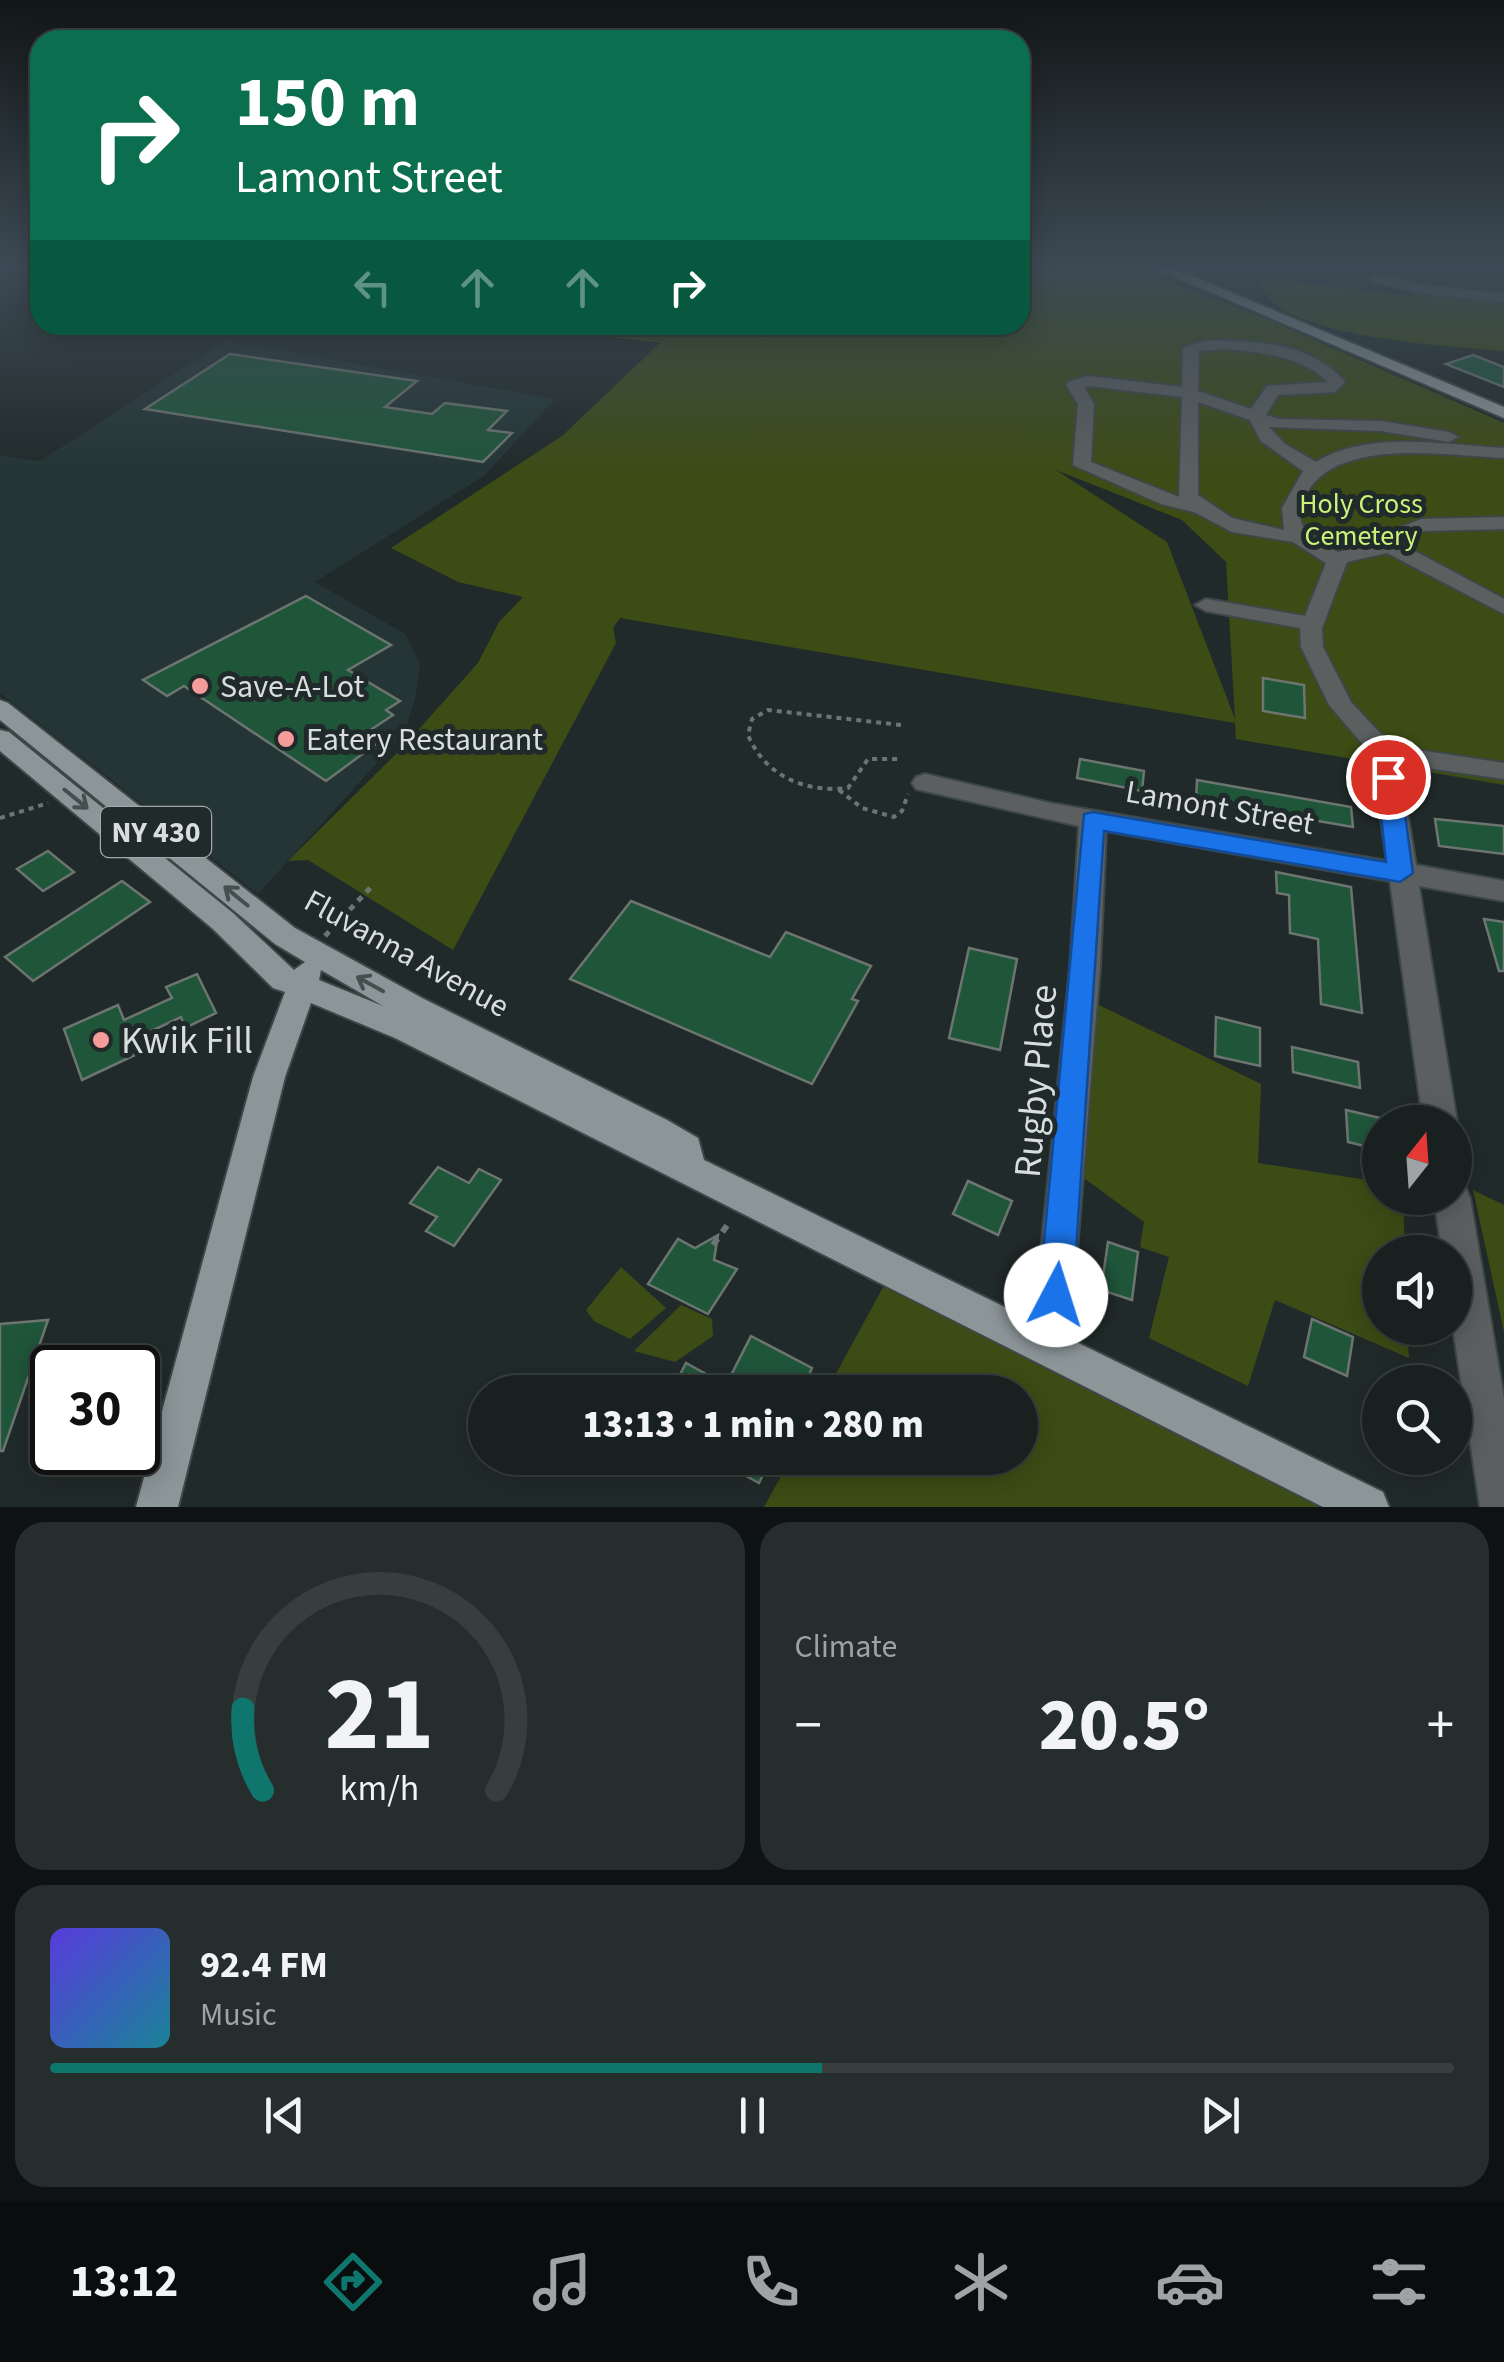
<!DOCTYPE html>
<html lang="en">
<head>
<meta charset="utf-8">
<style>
  :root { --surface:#192020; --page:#262d2d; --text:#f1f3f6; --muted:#9fa3a5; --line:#373e3e; --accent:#0f766e }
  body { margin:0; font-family:"Source Sans 3",sans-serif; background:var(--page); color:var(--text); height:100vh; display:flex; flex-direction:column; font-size:38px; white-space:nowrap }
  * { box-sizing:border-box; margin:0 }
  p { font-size:32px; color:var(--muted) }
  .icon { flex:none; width:55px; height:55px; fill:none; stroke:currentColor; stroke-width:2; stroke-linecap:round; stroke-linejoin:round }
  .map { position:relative; height:1507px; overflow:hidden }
  .drawer { display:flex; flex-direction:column; gap:15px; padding:15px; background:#0e1212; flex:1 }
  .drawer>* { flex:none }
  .top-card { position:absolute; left:30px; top:30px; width:1000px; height:305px; border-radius:30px; box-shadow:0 5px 25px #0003,0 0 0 2px var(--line); background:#0b6e4f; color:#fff; overflow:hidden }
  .needle { width:65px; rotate:17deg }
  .fabs { position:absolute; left:1362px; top:1105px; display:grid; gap:20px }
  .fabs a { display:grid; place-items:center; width:110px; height:110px; border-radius:50%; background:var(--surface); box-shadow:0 5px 25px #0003,0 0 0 2px var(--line); font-size:50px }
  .speed { position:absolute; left:30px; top:1345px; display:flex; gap:20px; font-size:50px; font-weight:700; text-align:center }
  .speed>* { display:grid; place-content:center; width:130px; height:130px; border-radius:50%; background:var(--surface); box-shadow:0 5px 25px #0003,0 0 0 2px var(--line); line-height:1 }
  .speed .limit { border:5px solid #111; border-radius:15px; background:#fff; color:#111 }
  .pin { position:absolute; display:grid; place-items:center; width:85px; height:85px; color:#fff; margin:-42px; border:5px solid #fff; border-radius:50%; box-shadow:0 2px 10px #0007 }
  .me { position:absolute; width:110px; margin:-55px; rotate:5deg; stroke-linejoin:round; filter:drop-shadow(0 0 8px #0008) }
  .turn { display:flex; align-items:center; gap:35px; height:210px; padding:0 40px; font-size:45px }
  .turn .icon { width:130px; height:130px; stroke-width:2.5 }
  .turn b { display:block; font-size:70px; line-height:85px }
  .lanes { display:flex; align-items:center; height:95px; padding:0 40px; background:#0003; justify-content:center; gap:50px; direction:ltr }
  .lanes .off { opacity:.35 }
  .big { font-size:75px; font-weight:800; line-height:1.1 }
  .drawer .widget { flex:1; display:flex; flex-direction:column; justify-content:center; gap:15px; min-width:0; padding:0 35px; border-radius:30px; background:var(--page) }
  .drawer .dial { align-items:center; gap:0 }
  .dial svg { height:260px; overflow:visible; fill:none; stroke:var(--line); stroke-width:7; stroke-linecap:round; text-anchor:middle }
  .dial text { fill:var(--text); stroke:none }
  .song { display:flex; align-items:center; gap:30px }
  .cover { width:120px; height:120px; border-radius:15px; background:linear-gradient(135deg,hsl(250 70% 55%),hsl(190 70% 35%)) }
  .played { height:10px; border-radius:5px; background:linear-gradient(90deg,var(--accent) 55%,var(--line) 55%) }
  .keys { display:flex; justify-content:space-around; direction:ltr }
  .heat { display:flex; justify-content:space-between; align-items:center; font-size:55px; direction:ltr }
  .drawer .tiles { flex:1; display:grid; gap:15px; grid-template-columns:1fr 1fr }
  .widget:last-child { grid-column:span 2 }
  .trip { position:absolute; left:468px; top:1375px; width:570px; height:100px; border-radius:50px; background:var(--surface); box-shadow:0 5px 25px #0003,0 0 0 2px var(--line); font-weight:800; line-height:100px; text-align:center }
  .tabs { display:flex; height:160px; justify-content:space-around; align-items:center; background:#0a0d0d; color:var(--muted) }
  .tabs .icon { width:70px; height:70px }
  .tabs .current { color:var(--accent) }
  .tabs b { font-size:45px; color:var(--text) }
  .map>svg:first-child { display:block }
</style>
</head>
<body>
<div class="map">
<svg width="1504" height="1507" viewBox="0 0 1504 1507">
  <rect width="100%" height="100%" fill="#212a2a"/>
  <polygon fill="#253535" points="225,341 555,399 485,475 315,582 405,634 420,664 415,699 404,733 258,894 0,693 0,456 40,461"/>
  <g fill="#3c4c15" fill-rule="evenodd">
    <path d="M1020 265H1127L1269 320 1504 423V785L1236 739 1235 723 620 618 613 628 616 643 453 950 308 860 288 861 403 747 478 663 499 622 523 597 458 582 391 548 562 436 660 343 518 325H1020ZM1056 470 1182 520 1226 562 1235 719 1167 542Z"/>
    <path d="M1272 279 1409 296 1414 290 1504 300V351C1457 346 1268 339 1261 281Z"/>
    <polygon points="1095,1003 1261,1084 1258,1163 1380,1182 1380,1198 1403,1198 1405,1252 1380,1252 1380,1328 1407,1328 1409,1358 1275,1300 1248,1386 1149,1338 1169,1257 1140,1247 1144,1222 1081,1176"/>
    <polygon points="1473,1190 1504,1205 1504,1332"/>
    <polygon points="621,1267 666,1308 630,1339 594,1321 586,1310"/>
    <polygon points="887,1280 1331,1507 764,1507 791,1458 1020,1458 1020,1392 826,1392"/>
    <polygon points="681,1305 712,1319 713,1336 675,1362 634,1351"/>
  </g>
  <g fill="#1f563a" stroke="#6d7570" stroke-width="2.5">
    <polygon points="230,354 417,381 385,407 432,414 445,403 507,411 488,430 512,433 483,462 145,409"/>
    <polygon points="1473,355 1504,367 1504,387 1446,364"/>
    <polygon points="306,596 391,645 348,670 400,701 386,710 393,715 372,729 384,738 326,781 184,686 167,696 143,680"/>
    <polygon points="1263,678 1304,685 1305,718 1263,711"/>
    <polygon points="1080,759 1144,771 1142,791 1077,778"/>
    <polygon points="1197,780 1351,807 1353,827 1196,800"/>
    <polygon points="1435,819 1504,826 1504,854 1439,846"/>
    <polygon points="48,851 74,872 43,891 17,869"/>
    <polygon points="1276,872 1351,887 1362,1013 1321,1004 1318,939 1290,933 1289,895 1277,893"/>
    <polygon points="122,881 150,902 33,981 5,957"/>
    <polygon points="631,901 770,957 786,932 871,966 852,999 858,1001 812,1084 570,979"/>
    <polygon points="1484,919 1504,922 1504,971 1499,971"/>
    <polygon points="969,948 1017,959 1000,1050 949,1038"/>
    <polygon points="197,974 216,1013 185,1028 181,1017 132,1040 137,1054 82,1080 64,1029 118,1005 124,1020 172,998 166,987"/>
    <polygon points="1216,1017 1260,1028 1260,1066 1215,1056"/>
    <polygon points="1292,1047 1358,1062 1360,1088 1293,1072"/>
    <polygon points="1346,1110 1380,1118 1380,1150 1348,1142"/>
    <polygon points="438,1167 469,1183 479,1169 501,1180 454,1246 426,1231 437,1217 410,1203"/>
    <polygon points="968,1181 1012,1201 998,1235 953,1214"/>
    <polygon points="718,1235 714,1260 737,1269 708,1314 648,1284 678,1239 695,1248"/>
    <polygon points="1108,1242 1138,1252 1132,1300 1101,1290"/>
    <polygon points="1312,1319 1353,1337 1347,1376 1304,1357"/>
    <polygon points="48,1320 3,1451 0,1451 0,1324"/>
    <polygon points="751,1336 812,1368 801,1392 671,1392 686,1363 726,1385"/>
    <polygon points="713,1458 771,1458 759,1483"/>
  </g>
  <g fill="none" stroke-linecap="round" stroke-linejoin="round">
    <defs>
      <g id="minor">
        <polygon points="1378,275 1427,286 1504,294 1504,302 1427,294 1373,282 1371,279"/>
        <path d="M1206 341C1253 339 1314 344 1345 382L1335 392 1278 395 1266 415 1279 419 1381 421 1449 432 1458 437 1449 442 1381 431 1269 427 1285 444 1316 462C1368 430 1445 445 1504 448V458C1448 456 1327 434 1303 502 1293 532 1316 539 1338 552L1376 543 1381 535 1421 519 1504 517V529L1424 531 1398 542 1504 599V614L1387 553 1347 562 1322 628 1323 647 1351 702 1392 746 1504 763V779L1399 764 1416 865 1504 881V901L1419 886 1457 1122 1455 1126V1122H1423L1390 881 1106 831 1100 968 1069 1348 1064 1362 1050 1367 1036 1362 1031 1348 1070 968 1079 826 916 789 912 783 916 777 925 774 1050 803 1387 861 1372 755 1329 705 1301 647 1300 628 1206 611 1195 605 1206 599 1305 616 1326 563 1293 542 1232 532 1194 512 1161 504 1073 465 1078 404 1066 385 1068 382 1088 376 1182 387 1183 348ZM1226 349C1261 352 1302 356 1328 382L1267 386 1251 409 1198 391 1199 351ZM1089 386 1182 397 1179 497 1091 462 1094 404 1084 387ZM1198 402 1250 420 1261 441 1303 471 1282 508 1284 530 1232 518 1198 495Z"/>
        <polygon points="1455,1183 1465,1186 1470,1198 1504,1399 1504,1507 1480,1507 1453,1328 1455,1252 1442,1252 1434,1198 1455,1198"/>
      </g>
      <g id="major">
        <polygon points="1147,265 1166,265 1504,407 1504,418"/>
        <path d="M0 700 8 703 295 928 422 998 667 1120 698 1138 704 1160 1383 1492 1389 1507H1323L395 1038 311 1003 285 1077 178 1507H136L253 1077 285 992 273 988 213 929 0 751V730L9 732 233 913 294 970 305 962 275 944 0 720ZM321 970 383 1006 319 980Z"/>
      </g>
    </defs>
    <use href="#minor" stroke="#3e4747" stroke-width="4"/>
    <use href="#major" stroke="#3e4747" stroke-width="4"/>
    <g stroke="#6c7474" stroke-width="4" stroke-dasharray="5 5" stroke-linecap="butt">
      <path d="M901 725 768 710 752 719 748 735C765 776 805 793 848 788L868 759H902"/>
      <polyline points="839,790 862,808 894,817 902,811 908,794"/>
      <polyline points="0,818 48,803"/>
    </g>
    <polyline stroke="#6c7474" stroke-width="5" stroke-dasharray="6 6" stroke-linecap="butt" points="325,936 373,885"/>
    <polyline stroke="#6c7474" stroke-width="6" stroke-dasharray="8 8" stroke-linecap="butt" points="713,1245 731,1220"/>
    <use href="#minor" fill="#5b5f60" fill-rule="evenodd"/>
    <use href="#major" fill="#8c9598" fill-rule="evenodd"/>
  </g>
  <defs><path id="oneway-shaft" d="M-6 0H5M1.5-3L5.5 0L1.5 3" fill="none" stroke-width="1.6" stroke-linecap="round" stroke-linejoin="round" transform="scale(2.5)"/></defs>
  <g stroke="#464f50">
    <use href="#oneway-shaft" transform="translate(76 799) rotate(39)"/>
    <use href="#oneway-shaft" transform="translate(236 896) rotate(-141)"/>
    <use href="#oneway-shaft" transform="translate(370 984) rotate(-151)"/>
  </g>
  <linearGradient id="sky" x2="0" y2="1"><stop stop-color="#121717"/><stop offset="0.56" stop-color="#3d4a55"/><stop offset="1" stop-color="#3d4a55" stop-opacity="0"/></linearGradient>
  <rect width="1504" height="476" fill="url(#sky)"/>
  <polygon fill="#1a73e8" stroke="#114b97" stroke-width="2.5" points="1388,769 1400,777 1413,873 1400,882 1104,831 1073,1295 1068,1307 1056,1312 1044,1307 1039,1295 1084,814 1093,812 1386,862 1377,777"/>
  <g fill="#f59b99" stroke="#212a2a" stroke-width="4">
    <circle cx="200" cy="686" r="10"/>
    <circle cx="286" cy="739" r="10"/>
    <circle cx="101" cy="1040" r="10"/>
  </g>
  <g text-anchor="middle" stroke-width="10" stroke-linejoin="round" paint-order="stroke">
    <g font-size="28" fill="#cbf37b" stroke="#212a2a">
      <text x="1361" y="513">Holy Cross<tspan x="1361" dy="32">Cemetery</tspan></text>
    </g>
    <rect fill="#212a2a" stroke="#a1a8a8" stroke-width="2.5" x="101" y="807" width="110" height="50" rx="8"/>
    <g font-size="30" font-weight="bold" fill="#d8dede">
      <text x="156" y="842">NY 430</text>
    </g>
    <g font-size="32" fill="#d8dede" stroke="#212a2a" text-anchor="start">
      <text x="220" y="697">Save-A-Lot</text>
      <text x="306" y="750">Eatery Restaurant</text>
    </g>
    <g font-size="32" fill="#d8dede" stroke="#212a2a">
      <text transform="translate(1220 807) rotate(10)" y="11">Lamont Street</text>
      <text transform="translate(407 953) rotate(29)" y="11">Fluvanna Avenue</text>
    </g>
    <g font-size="38" fill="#d8dede" stroke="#212a2a" text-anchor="start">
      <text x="121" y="1053">Kwik Fill</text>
    </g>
    <g font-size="38" fill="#d8dede" stroke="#212a2a">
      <text transform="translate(1035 1081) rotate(-85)" y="13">Rugby Place</text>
    </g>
  </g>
</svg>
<div class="fabs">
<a><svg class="needle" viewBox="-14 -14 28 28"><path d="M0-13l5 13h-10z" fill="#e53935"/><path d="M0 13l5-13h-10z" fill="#9fa3a5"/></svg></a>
<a><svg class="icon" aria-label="sound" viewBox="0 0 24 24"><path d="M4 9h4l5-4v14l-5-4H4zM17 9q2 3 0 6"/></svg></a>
<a><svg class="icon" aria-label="search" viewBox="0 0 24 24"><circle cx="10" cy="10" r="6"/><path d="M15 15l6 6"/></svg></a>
</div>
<div class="speed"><div class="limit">30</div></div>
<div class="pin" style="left:1388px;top:777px;background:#d93025"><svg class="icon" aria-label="arrive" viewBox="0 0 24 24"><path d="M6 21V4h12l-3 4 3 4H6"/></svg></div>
<svg class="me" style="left:1056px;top:1295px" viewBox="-20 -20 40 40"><circle r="19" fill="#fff"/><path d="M0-13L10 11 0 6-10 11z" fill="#1a73e8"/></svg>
<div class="trip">13:13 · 1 min · 280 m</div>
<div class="top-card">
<div class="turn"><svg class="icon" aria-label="right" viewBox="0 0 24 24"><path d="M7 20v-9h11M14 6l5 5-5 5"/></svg><div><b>150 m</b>Lamont Street</div></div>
<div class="lanes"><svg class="icon off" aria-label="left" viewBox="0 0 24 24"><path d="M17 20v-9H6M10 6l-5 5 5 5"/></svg><svg class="icon off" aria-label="ahead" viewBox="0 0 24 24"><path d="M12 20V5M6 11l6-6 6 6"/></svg><svg class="icon off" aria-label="ahead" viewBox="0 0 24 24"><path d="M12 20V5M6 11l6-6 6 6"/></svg><svg class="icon" aria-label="right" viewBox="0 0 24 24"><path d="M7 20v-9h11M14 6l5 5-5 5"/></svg></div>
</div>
</div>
<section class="drawer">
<div class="tiles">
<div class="widget dial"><svg viewBox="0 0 100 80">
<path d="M14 69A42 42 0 1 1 86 69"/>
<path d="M14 69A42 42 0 0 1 8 44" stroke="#0f766e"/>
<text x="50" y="56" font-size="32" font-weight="700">21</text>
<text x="50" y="72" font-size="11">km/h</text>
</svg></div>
<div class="widget"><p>Climate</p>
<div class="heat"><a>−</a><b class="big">20.5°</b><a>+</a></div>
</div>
<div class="widget">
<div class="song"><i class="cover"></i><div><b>92.4 FM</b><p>Music</p></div></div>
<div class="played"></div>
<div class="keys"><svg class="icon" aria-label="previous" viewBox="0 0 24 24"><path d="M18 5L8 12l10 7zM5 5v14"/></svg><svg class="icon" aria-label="pause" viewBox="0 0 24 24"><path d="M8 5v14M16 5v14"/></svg><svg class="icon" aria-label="next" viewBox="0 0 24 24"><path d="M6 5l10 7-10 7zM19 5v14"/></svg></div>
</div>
</div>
</section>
<nav class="tabs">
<b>13:12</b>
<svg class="icon current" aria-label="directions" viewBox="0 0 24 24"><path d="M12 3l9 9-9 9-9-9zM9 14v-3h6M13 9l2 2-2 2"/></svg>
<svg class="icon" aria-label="music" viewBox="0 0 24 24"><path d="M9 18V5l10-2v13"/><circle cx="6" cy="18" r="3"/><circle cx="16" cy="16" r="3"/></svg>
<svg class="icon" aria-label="phone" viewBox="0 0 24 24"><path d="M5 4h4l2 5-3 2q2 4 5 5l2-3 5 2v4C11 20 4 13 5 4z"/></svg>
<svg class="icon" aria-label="climate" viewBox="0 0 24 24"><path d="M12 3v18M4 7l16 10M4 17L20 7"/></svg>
<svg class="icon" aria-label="car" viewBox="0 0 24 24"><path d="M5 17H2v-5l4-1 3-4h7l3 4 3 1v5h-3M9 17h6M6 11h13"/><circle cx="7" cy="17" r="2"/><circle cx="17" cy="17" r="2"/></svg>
<svg class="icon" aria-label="filters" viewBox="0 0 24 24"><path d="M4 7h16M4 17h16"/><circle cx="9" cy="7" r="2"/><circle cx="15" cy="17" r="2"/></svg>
</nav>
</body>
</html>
